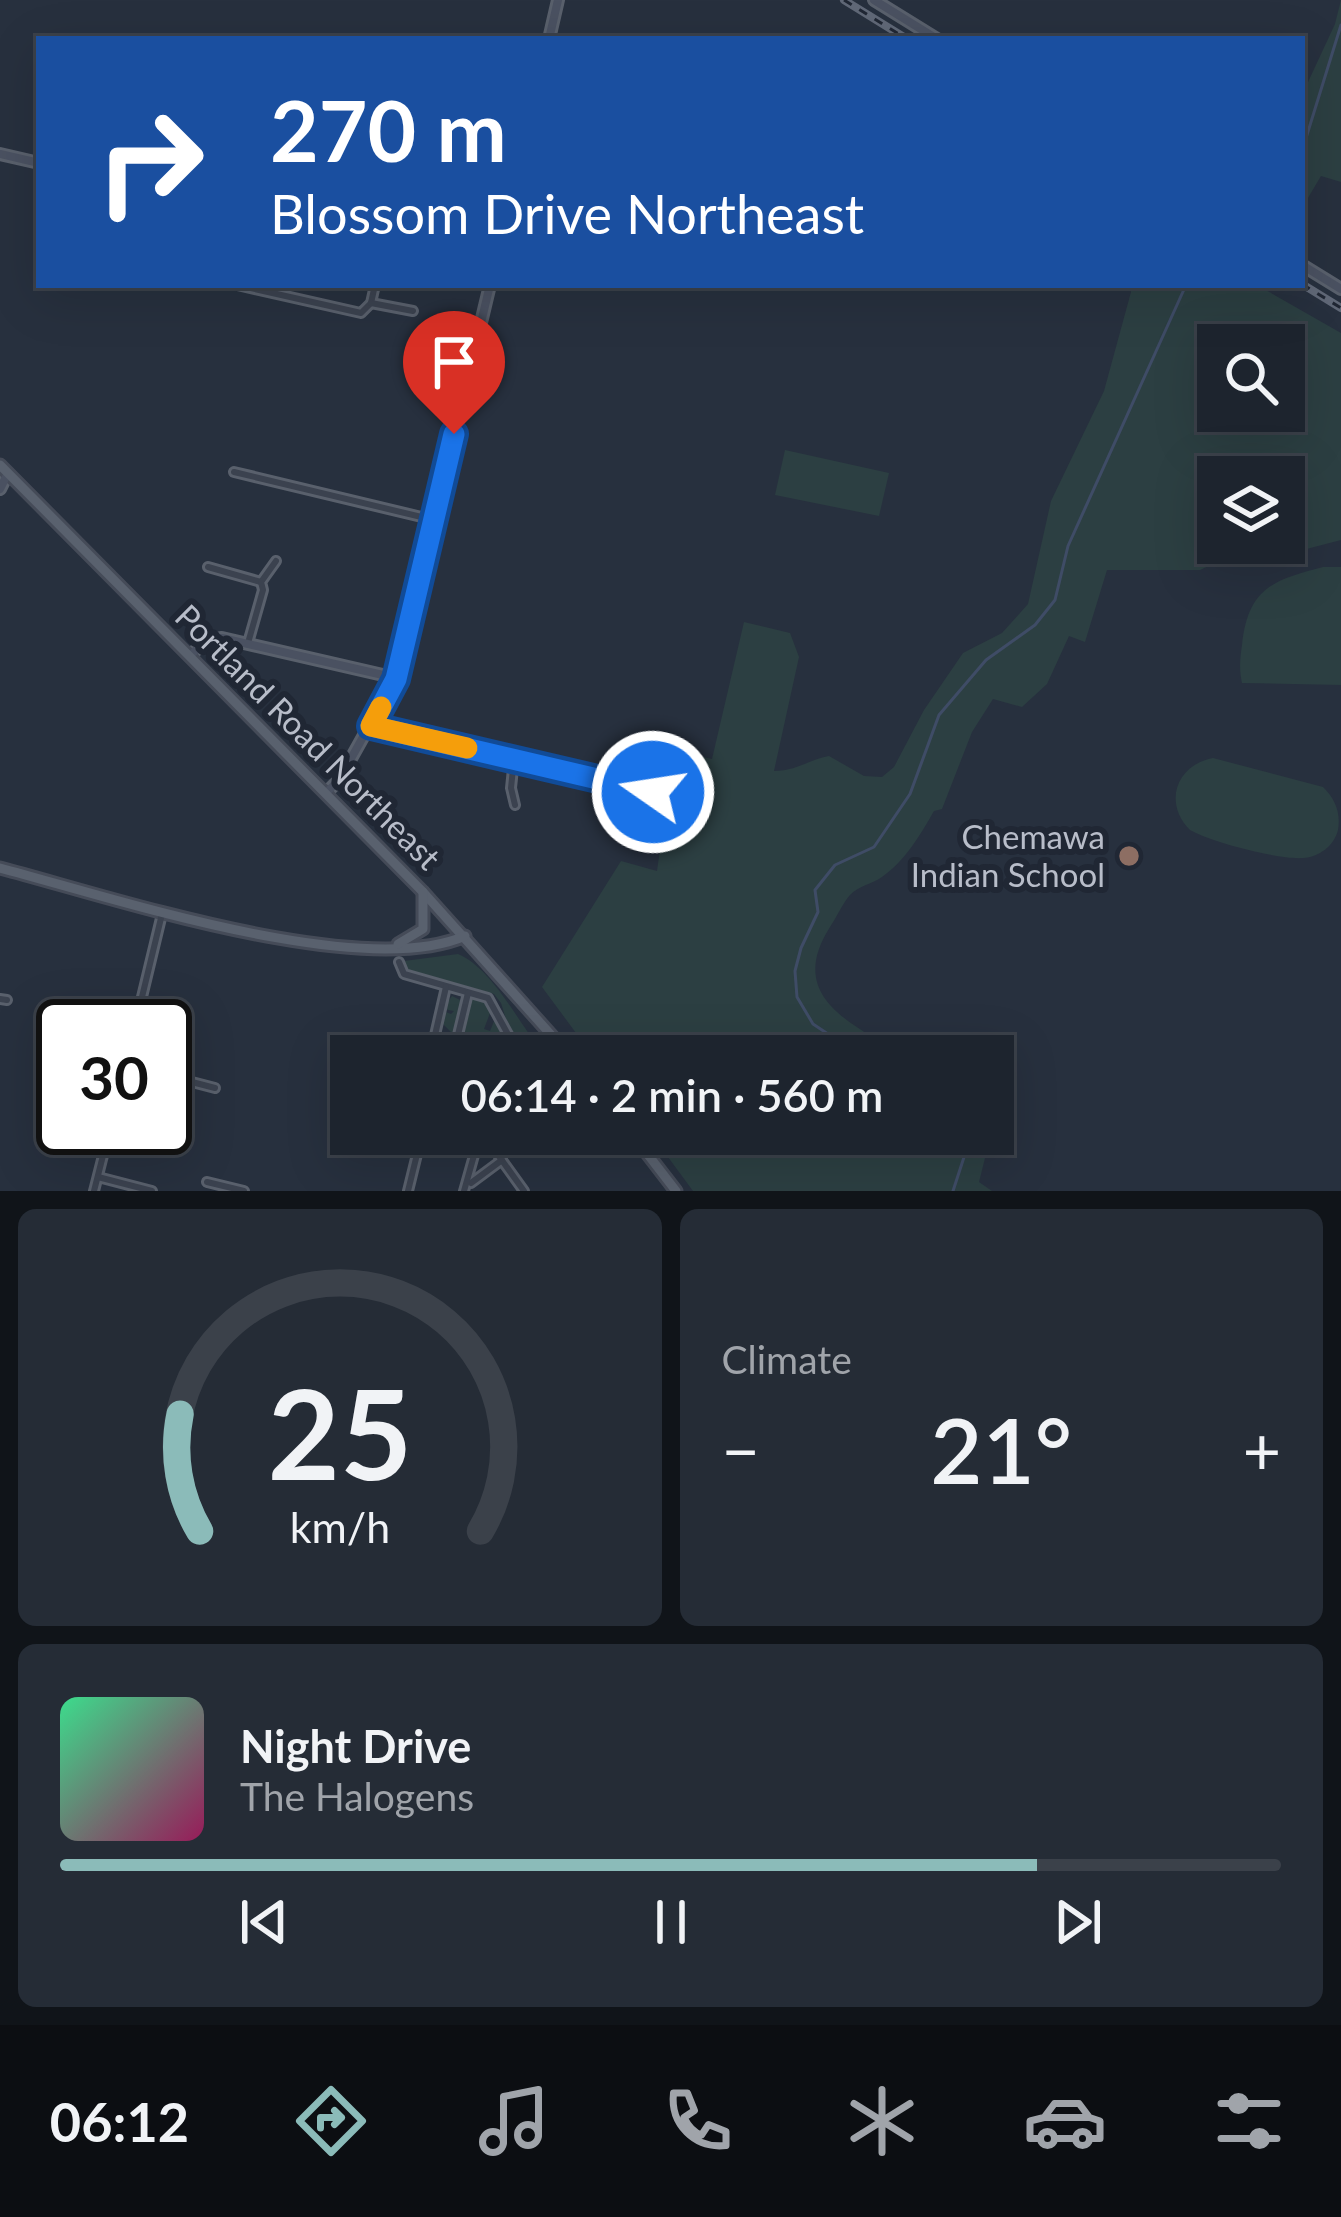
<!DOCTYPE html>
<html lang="en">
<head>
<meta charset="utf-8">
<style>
  :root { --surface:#1d242e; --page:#252c36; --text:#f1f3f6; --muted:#a0a4aa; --line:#3b414a; --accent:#8bbbb9 }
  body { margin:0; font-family:Lato,sans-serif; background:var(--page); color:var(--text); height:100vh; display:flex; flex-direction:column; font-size:45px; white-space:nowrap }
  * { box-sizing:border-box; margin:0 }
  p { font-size:39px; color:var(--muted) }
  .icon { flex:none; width:66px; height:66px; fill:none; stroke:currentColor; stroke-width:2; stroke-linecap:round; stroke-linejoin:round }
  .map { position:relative; height:1191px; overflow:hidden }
  .sheet { display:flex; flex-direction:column; gap:18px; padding:18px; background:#101419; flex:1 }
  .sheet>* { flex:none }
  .hud { position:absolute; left:36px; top:36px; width:1269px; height:252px; border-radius:0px; box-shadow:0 12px 48px #0002,0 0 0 3px var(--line); background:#1a4fa0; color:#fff; overflow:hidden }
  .controls { position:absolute; left:1197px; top:324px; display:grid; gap:24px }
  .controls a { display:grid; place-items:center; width:108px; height:108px; border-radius:0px; background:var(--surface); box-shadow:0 12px 48px #0002,0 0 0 3px var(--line); font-size:60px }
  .speed { position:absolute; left:36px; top:999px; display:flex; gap:24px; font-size:60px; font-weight:700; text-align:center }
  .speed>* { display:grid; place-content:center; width:156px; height:156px; border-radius:50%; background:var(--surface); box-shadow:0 12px 48px #0002,0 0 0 3px var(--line); line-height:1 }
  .speed .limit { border:6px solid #111; border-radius:18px; background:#fff; color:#111 }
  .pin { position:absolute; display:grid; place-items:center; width:102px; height:102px; color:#fff; margin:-123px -51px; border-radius:50% 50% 50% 0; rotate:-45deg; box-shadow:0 0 12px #0007 }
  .pin .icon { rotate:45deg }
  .me { position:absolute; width:132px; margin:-66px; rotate:283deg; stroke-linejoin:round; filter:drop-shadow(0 0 9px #0008) }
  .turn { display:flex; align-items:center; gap:42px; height:252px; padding:0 36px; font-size:54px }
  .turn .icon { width:156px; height:156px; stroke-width:2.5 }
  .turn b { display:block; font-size:84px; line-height:102px }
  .big { font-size:90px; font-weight:600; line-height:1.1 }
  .sheet .widget { flex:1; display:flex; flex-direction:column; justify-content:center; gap:18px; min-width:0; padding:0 42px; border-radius:18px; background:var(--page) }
  .sheet .dial { align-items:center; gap:0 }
  .dial svg { height:312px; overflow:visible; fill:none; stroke:var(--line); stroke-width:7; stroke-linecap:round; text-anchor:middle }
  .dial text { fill:var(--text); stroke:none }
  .song { display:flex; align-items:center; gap:36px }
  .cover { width:144px; height:144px; border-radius:18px; background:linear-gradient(135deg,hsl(150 70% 55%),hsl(330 70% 35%)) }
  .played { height:12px; border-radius:6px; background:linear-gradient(90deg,var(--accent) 80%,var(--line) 80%) }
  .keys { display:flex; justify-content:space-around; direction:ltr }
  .heat { display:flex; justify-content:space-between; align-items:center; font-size:66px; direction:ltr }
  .sheet .tiles { flex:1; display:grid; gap:18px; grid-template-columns:1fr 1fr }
  .widget:last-child { grid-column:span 2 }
  .trip { position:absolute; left:330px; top:1035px; width:684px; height:120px; border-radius:0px; background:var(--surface); box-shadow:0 12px 48px #0002,0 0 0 3px var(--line); font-weight:600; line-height:120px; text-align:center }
  .menu { display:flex; height:192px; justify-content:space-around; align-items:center; background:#0c0e12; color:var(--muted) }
  .menu .icon { width:84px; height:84px }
  .menu .on { color:var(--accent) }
  .menu b { font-size:54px; color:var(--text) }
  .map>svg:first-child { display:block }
</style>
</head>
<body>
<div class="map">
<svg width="1341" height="1191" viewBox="0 0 1341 1191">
  <rect width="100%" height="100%" fill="#27303e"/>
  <g fill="#2c3f42" fill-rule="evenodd">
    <polygon points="1341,0 1341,182 1321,176 1302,208 1302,95 1335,24"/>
    <path d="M1129 285H1257L1341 333V540L1272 558 1265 543H1284V477H1218V543H1257L1200 570H1107L1085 642 1069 636 1047 684 1022 707 993 699 972 732 942 809 934 811C921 834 905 861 882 877 872 884 858 886 850 895 842 904 837 917 830 927 785 998 853 1024 905 1056H593L542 987 621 861 657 871 662 835 690 754 712 759 744 622 790 633 799 657 774 771C796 771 808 760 829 756L864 776 882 777 894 767 924 710 963 653 1002 633 1028 604 1051 501 1104 391 1131 292ZM1218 345H1284V411H1218Z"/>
    <polygon points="785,450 889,473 879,516 775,495"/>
    <path d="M1323 567H1341V685L1242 683C1239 670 1240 658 1242 645 1248 588 1273 580 1323 567Z"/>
    <path d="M1213 758 1323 787C1335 799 1341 812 1338 830 1334 846 1319 857 1303 858 1279 860 1211 842 1190 830 1163 803 1176 765 1213 758Z"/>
    <path d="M458 954C489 967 513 1012 532 1038L530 1047 524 1050 514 1045 501 1003 494 994 406 969 404 961Z"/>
    <polygon points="452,996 468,1004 470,997 487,1001 490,1013 484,1029 490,1031 494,1021 503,1036 497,1056 447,1056 439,1048 439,1030 450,1041 455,1036 441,1022 443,1011 451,1014 454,1011 443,1009"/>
    <polygon points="651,1134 991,1134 979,1182 992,1191 693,1191"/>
  </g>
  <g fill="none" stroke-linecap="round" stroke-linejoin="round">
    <g stroke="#3f4c66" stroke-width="3">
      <polyline points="1302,151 1341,25"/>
      <polyline points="850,1056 837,1040 813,1024 797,997 795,971 801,948 818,912 815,890 835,865 874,847 910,794 939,715 986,660 1035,625 1055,600 1068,546 1186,285"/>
      <polyline points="953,1191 966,1151 962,1134"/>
    </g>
    <defs>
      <g id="street">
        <polyline points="237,285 361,313 371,303 375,285"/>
        <polyline points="371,303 413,311"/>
        <polyline points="234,472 434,520"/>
        <polyline points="208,567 261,582"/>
        <polyline points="248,643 263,590 261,582 276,561"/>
        <polyline points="371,726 653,792"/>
        <polyline points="514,759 511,788 515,805"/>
        <polyline points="399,962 404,974 488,998 510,1038 503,1056"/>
        <polyline points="0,999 7,1000"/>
        <polyline points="135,1026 162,914"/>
        <polyline points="440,1056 435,1035 446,987"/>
        <polyline points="445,1056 457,1039 468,993"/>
        <polyline points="165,1075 215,1088"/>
        <polyline points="483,1134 524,1191"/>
        <polyline points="98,1177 152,1191"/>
        <polyline points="207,1182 244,1191"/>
        <polyline points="471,1183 502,1160"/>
        <polyline points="94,1191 110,1128"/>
        <polyline points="408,1191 422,1134"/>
        <polyline points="464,1191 480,1134"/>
      </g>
      <g id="secondary">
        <polyline points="874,0 937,39"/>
        <polyline points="549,39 558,0"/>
        <polyline points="0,154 39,163"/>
        <polyline points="1302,265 1341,289"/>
        <polyline points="0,489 8,473"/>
        <polyline points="190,656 205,641 222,638 396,678"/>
        <polyline points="326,793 339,780 396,678 490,285"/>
      </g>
      <g id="primary">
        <polyline points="0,465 423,892 570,1056"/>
        <path d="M0 868C111 897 361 981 465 936"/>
        <polyline points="398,944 423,929 423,892"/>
        <polyline points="632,1134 676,1191"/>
      </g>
    </defs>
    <use href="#street" stroke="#59606c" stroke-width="12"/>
    <use href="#secondary" stroke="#59606c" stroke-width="14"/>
    <use href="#primary" stroke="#454b58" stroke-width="15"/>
    <use href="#street" stroke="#3b424f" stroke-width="6"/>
    <use href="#secondary" stroke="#4a5161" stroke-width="8"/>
    <use href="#primary" stroke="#59616e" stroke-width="9"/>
    <defs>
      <g id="rail">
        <polyline points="844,0 907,39"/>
        <polyline points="1302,284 1341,308"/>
      </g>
    </defs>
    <use href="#rail" stroke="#606877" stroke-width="8"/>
    <use href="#rail" stroke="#202734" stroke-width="3" stroke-dasharray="9" stroke-linecap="butt"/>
  </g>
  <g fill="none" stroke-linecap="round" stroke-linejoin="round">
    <defs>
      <polyline id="route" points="454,434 396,679 371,726 653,792"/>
    </defs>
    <use href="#route" stroke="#114b97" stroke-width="30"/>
    <use href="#route" stroke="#1a73e8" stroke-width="21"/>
    <polyline stroke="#f59e0b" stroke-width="21" points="381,707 371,726 467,748"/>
  </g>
  <circle fill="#8d6e63" stroke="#202734" stroke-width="4.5" cx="1129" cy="856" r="12"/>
  <g text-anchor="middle" stroke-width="12" stroke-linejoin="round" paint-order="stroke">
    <g font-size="33" fill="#b8bdc9" stroke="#202734">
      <text transform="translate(308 737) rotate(45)" y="12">Portland Road Northeast</text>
    </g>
    <g font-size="33" fill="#b8bdc9" stroke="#202734" text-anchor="end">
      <text x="1105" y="849">Chemawa<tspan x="1105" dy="38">Indian School</tspan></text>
    </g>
  </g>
</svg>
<div class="controls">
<a><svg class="icon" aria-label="search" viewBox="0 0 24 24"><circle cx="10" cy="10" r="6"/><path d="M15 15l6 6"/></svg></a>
<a><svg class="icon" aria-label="layers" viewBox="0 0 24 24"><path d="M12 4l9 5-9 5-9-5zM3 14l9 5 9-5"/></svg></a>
</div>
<div class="speed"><div class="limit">30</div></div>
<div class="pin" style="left:454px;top:434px;background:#d93025"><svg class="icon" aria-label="arrive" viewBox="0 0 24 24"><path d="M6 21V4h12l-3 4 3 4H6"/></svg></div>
<svg class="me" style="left:653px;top:792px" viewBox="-20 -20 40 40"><circle r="17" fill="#1a73e8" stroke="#fff" stroke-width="3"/><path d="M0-11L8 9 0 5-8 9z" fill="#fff"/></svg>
<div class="trip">06:14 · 2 min · 560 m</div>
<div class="hud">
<div class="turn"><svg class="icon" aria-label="right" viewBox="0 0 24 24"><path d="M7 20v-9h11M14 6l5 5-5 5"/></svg><div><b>270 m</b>Blossom Drive Northeast</div></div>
</div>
</div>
<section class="sheet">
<div class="tiles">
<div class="widget dial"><svg viewBox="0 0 100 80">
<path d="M14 69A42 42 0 1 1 86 69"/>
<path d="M14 69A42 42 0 0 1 9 39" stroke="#8bbbb9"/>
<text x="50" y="56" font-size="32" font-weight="700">25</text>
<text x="50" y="72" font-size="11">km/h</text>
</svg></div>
<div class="widget"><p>Climate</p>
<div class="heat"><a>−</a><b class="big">21°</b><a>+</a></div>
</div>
<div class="widget">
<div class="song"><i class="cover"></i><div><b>Night Drive</b><p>The Halogens</p></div></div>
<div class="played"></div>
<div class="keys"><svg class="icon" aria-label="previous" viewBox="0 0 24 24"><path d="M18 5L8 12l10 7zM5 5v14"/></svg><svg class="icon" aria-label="pause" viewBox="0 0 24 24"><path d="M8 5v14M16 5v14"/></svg><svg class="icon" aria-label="next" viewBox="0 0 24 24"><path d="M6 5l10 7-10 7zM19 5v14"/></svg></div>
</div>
</div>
</section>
<nav class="menu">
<b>06:12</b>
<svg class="icon on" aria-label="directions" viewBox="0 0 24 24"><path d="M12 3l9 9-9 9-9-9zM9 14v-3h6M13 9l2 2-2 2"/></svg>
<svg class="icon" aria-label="music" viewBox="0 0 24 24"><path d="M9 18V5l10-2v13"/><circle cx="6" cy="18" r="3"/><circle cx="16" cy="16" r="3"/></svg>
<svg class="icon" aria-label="phone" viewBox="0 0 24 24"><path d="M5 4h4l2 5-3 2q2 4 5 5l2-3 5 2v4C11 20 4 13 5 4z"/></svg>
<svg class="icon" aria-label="climate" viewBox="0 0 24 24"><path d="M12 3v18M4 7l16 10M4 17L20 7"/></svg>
<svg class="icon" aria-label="car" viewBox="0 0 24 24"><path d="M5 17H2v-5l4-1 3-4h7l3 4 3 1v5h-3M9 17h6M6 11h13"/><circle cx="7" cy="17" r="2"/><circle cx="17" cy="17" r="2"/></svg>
<svg class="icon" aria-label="filters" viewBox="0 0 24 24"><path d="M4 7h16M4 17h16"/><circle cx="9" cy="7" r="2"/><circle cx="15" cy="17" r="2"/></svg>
</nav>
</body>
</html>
